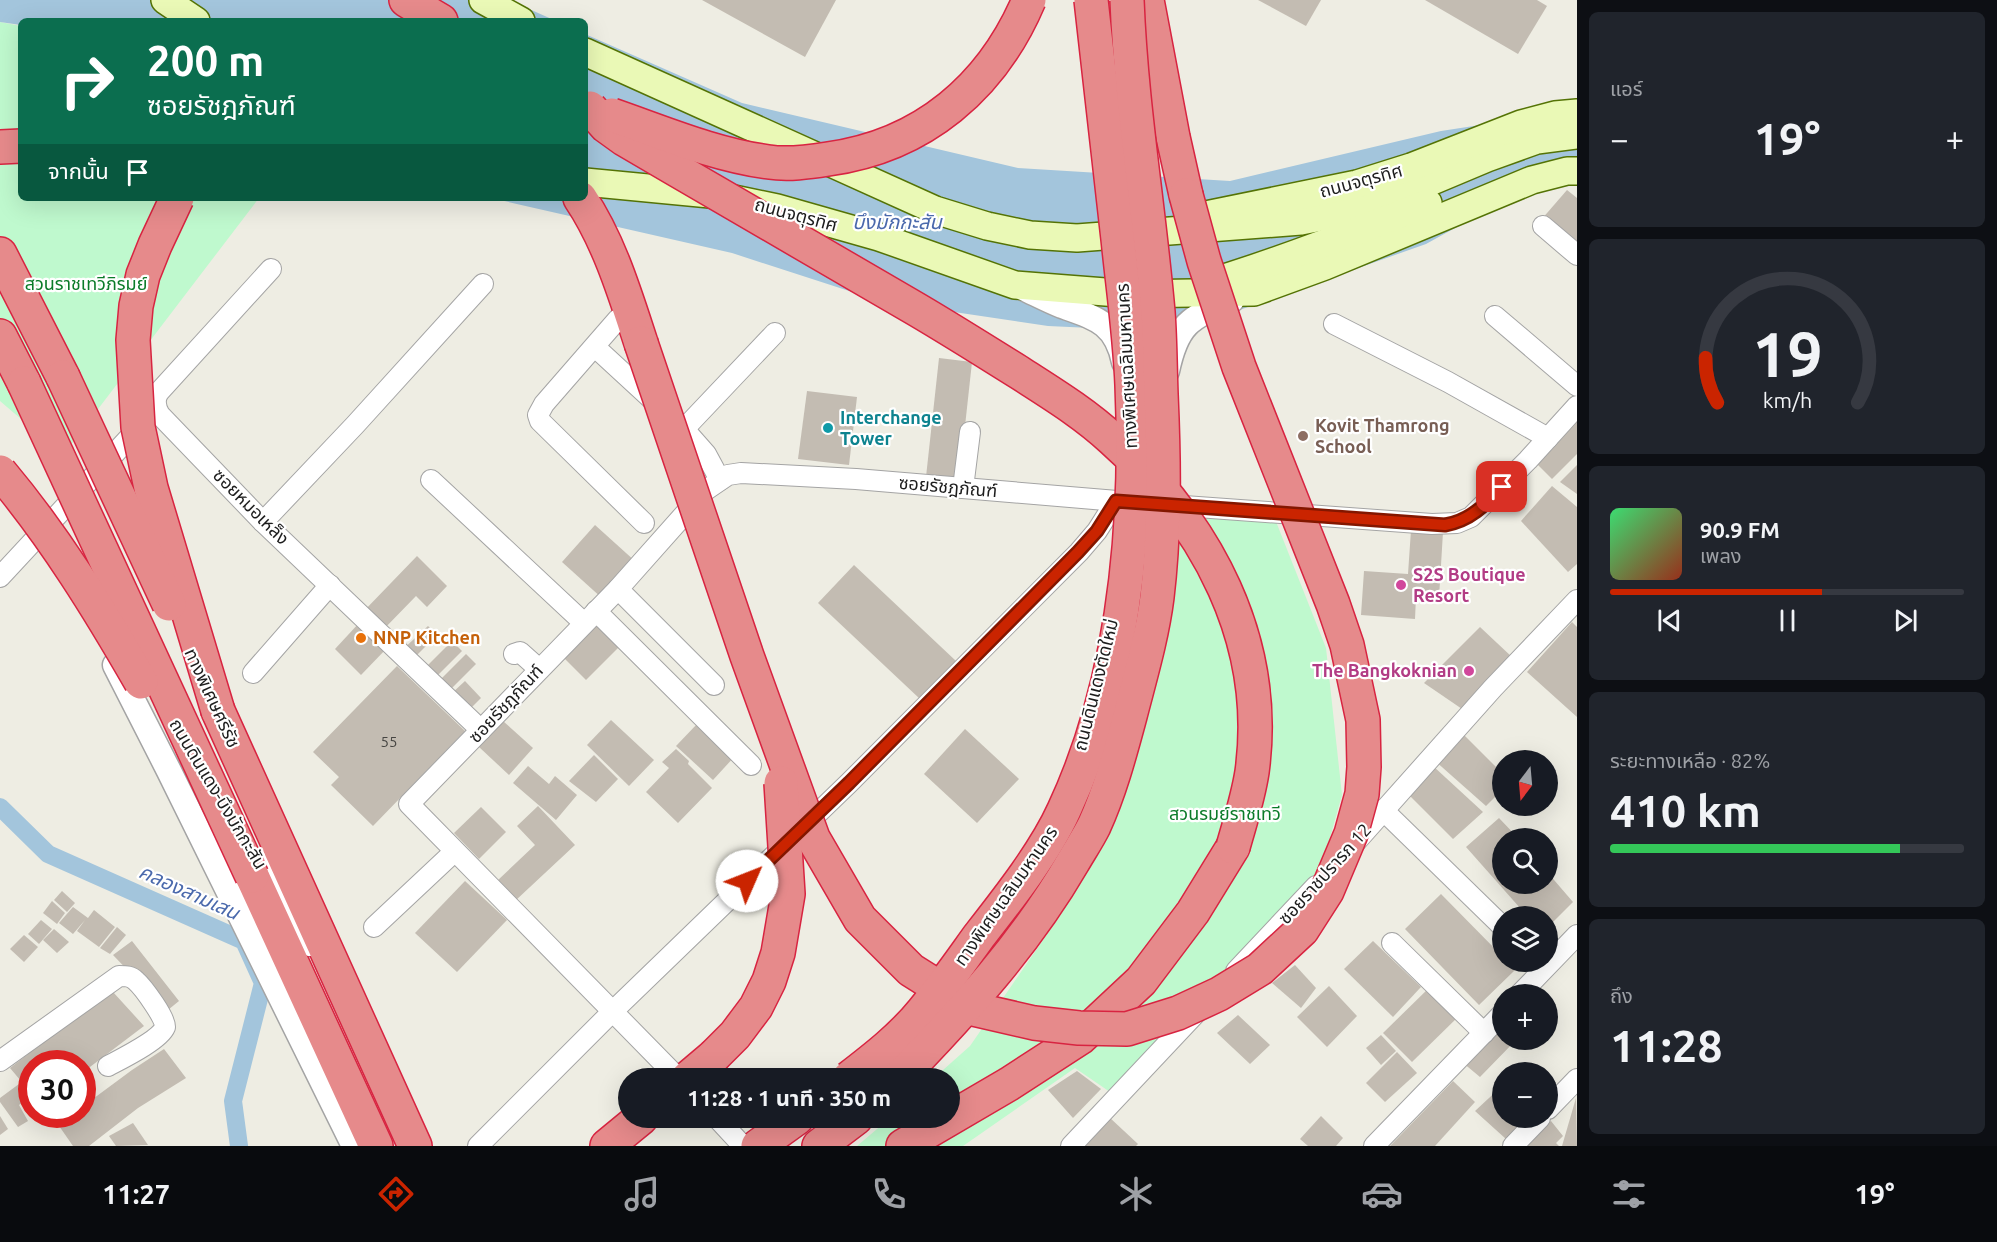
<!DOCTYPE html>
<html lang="th">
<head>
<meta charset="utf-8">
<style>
  :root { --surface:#171b24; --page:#20242c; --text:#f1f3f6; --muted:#9ea1a6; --line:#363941; --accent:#ca2400 }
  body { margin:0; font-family:Ubuntu,"Noto Sans Thai",sans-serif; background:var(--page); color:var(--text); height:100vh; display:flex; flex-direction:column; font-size:22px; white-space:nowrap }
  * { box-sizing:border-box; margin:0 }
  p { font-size:20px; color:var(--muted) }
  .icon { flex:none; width:33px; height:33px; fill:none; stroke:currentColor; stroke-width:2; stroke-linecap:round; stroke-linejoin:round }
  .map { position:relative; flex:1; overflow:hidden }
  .side { display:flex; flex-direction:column; gap:12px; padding:12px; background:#0d0f14; width:420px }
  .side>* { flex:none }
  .top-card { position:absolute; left:18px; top:18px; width:570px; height:183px; border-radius:9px; box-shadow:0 6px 24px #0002; background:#0b6e4f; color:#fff; overflow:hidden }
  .needle { width:39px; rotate:196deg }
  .controls { position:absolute; left:1492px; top:750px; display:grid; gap:12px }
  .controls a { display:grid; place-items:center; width:66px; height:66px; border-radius:50%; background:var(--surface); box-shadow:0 6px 24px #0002; font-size:30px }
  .speed { position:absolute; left:18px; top:1050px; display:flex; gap:12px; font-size:30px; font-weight:700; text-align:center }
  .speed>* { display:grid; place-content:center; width:78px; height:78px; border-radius:50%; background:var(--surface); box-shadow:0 6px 24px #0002; line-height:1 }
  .speed .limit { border:9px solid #d22; background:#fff; color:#111 }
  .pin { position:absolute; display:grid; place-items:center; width:51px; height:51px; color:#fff; margin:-26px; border-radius:12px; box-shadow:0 3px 9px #0006 }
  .me { position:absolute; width:66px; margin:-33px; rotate:46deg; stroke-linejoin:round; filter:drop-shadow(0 0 4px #0008) }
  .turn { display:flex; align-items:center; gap:21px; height:126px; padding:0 30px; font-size:27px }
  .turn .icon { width:78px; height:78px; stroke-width:2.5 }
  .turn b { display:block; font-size:42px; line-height:51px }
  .then { display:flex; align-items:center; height:57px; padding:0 30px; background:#0003; gap:12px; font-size:22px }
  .big { font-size:45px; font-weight:700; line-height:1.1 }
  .side .widget { flex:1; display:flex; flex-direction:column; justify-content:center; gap:9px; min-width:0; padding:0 21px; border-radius:9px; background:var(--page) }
  .side .dial { align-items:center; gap:0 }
  .dial svg { height:156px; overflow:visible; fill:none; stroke:var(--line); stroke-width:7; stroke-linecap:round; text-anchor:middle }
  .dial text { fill:var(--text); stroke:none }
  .song { display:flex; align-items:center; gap:18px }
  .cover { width:72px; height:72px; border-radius:9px; background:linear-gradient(135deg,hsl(140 70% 55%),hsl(10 70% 35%)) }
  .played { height:6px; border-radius:3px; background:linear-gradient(90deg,var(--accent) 60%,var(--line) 60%) }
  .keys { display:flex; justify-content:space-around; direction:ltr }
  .heat { display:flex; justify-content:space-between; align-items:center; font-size:33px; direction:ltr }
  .charge { height:9px; border-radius:4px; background:linear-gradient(90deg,#34c759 82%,var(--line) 0) }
  .trip { position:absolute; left:618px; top:1068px; width:342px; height:60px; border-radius:30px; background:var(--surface); box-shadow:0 6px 24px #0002; font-weight:700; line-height:60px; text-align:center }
  .tabs { display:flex; height:96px; justify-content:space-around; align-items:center; background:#090b0e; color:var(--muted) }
  .tabs .icon { width:42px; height:42px }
  .tabs .active { color:var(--accent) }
  .tabs b { font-size:27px; color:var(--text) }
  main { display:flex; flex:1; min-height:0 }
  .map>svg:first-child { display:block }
</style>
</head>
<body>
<main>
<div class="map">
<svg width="1577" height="1146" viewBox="0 0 1577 1146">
  <rect width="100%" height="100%" fill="#eeede3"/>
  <g fill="#bff9ce">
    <polygon points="0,22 21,26 21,198 259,198 63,455 0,401"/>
    <polygon points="1173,511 1275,519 1326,648 1342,795 1323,862 1275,944 1110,1092 1075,1068 963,1146 857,1146 890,1118 950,1118 950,1078 934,1078 970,1046 1063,911 1121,791 1156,684 1173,578"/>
  </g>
  <g fill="#a3c5dc">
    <polygon points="0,0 509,0 556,21 21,21 21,25 0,22"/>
    <polygon points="585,34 742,103 1018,168 1230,181 1441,131 1577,110 1577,172 1540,181 1426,244 1177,332 1048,326 880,301 732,253 491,198 585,198"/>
  </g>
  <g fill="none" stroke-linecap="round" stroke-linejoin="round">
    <polyline stroke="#a3c5dc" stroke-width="18" points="0,807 48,854 244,941 263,983 233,1101 239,1146"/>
  </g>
  <g fill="#c3bcb2">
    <polygon points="702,0 836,0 805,57"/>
    <polygon points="1258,0 1321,0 1306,26"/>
    <polygon points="1425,0 1537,0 1547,6 1518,54"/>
    <polygon points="1567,190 1577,198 1577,249 1541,220"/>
    <polygon points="939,358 972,362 959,481 926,477"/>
    <polygon points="807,391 857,397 849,465 798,459"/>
    <polygon points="1577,421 1577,454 1552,479 1536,463"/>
    <polygon points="1577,465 1577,494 1560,482"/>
    <polygon points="1552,486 1577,507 1577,564 1568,572 1521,521"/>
    <polygon points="595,525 636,562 603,599 562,562"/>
    <polygon points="1411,530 1443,532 1439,598 1416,597 1415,619 1361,615 1364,571 1408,574"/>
    <polygon points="417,556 447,586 427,607 416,596 381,632 362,613"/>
    <polygon points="854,565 956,661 920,699 818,603"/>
    <polygon points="601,620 623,643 586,680 563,657"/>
    <polygon points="360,622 387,648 361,675 335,649"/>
    <polygon points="1572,622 1577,627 1577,717 1527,672"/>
    <polygon points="428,626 437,635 410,662 400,652"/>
    <polygon points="1480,627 1513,658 1465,711 1424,683"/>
    <polygon points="452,641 462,651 435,678 425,668"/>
    <polygon points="466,654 476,664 449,691 439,681"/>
    <polygon points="397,666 465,731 373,826 331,785 339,777 313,752"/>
    <polygon points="465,681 481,698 467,712 451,694"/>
    <polygon points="611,720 654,760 629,786 587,745"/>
    <polygon points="503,721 533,748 509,775 479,747"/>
    <polygon points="698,723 735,756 713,780 676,746"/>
    <polygon points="965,729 1019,779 977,823 924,774"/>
    <polygon points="1463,734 1503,774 1503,789 1486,806 1434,760"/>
    <polygon points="676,749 689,761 688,764 712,788 678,823 646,792 669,768 662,762"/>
    <polygon points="594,755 618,779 596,802 569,781"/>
    <polygon points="528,766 549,784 555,776 577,795 556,820 513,783"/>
    <polygon points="1433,766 1483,812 1453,839 1406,792"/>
    <polygon points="538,806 575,845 515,901 497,881 535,845 517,826"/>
    <polygon points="481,807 506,832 479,859 454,833"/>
    <polygon points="1499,818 1518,838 1503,838 1503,884 1548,884 1548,873 1573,902 1548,927 1548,916 1527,916 1466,847"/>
    <polygon points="465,881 507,920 457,972 415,933"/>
    <polygon points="62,891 75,903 67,912 54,900"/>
    <polygon points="1441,894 1503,957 1503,962 1507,962 1515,970 1479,1005 1405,929"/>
    <polygon points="52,901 65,913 57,924 43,913"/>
    <polygon points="73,907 88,918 94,910 115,927 99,947 77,931 85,920 73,934 59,923"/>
    <polygon points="41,920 52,929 39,944 28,934"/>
    <polygon points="117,927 126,935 110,954 100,948"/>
    <polygon points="54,929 69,942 57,953 43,940"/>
    <polygon points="24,935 38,947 24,962 10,949"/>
    <polygon points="132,941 179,1001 163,1014 139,982 113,955"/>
    <polygon points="1373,941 1421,987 1393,1017 1344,969"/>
    <polygon points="1295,965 1316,988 1301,1008 1272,983"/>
    <polygon points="1432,985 1461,1014 1412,1062 1383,1033"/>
    <polygon points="1329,986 1357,1016 1327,1047 1297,1017"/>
    <polygon points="113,992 144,1026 82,1073 82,1064 32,1064 32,1094 10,1068 71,1021"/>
    <polygon points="1238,1015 1270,1045 1250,1064 1217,1033"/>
    <polygon points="1503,1020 1503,1040 1516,1040 1480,1077 1462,1062"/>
    <polygon points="1381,1035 1396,1051 1381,1065 1366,1048"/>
    <polygon points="164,1049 186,1078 138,1108 89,1146 73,1146 57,1123 72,1114 82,1114 82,1107 132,1070"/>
    <polygon points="1397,1052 1417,1073 1385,1102 1366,1083"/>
    <polygon points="1077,1071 1101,1089 1073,1118 1048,1090"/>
    <polygon points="1453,1081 1475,1102 1435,1146 1390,1146"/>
    <polygon points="19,1084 29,1096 19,1105 28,1121 18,1127 0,1102 0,1098"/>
    <polygon points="1503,1085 1503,1118 1525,1118 1506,1139 1475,1111"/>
    <polygon points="1576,1098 1577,1146 1562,1146"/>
    <polygon points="0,1116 8,1129 0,1135"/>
    <polygon points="1321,1116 1343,1138 1336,1146 1308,1146 1300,1139"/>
    <polygon points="1109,1117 1138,1144 1136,1146 1080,1146"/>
    <polygon points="1551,1121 1563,1136 1556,1143 1559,1146 1523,1146"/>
    <polygon points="133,1123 148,1145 116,1146 109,1136"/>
  </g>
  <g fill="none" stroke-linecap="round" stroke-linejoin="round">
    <defs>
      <g id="minor">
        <polyline points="1543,226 1577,255"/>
        <path d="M271 269 159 392C154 399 155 407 160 415L263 522 481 730"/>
        <polyline points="1495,316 1577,386"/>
        <polyline points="618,319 544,404 538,415 540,421 644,523"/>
        <polyline points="1334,324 1448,382 1548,438"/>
        <polyline points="595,347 684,429 706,454 720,480"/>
        <polyline points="684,429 775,333"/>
        <polyline points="431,480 584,623"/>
        <polyline points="963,488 970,432"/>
        <polyline points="1170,505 1432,524 1457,523 1471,517 1528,460 1577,406"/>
        <polyline points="263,522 355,425 483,284"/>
        <polyline points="0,577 141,425"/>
        <polyline points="618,589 714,685"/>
        <polyline points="596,611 751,765"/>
        <polyline points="514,654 520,652 539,669"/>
        <polyline points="253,673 330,585"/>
        <polyline points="1383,810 1503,927"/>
        <polyline points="1354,844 1493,688 1577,600"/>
        <polyline points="374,927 454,852"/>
        <polyline points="1392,943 1484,1033"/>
        <polyline points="1236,971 1316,886"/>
        <polyline points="1520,994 1577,935"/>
        <path d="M0 1061 119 976C126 976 131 976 136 981 143 987 167 1020 165 1027 160 1040 121 1059 108 1066"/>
        <polyline points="678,1078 409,804 618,589 706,490 728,475 741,473 856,479 1141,503"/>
        <polyline points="1548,1109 1577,1079"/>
        <polyline points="717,1118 743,1146"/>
        <polyline points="478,1146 612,1012 849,783 1079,552 1097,531 1116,501"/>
        <polyline points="1071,1146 1199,1010"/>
        <polyline points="1374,1146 1503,1013"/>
        <polyline points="1513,1146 1540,1118"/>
      </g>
      <g id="tertiary">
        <path d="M1023 288C1036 294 1049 301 1062 306 1096 318 1116 323 1124 362"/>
        <path d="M1167 371C1177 324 1189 318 1232 300"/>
        <polyline points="115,665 169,771 354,1146"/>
        <polyline points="259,861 310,944"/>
      </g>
      <g id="secondary">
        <polyline points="165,0 196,21"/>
        <polyline points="483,0 521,21"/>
        <polyline points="585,52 935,210 987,226 1030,235 1077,238 1301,221 1351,211 1406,192 1487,158 1537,140 1577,135"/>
        <polyline points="585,182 710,194 777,208 879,237 1015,285 1131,294 1254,292 1325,266 1532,180 1567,171 1577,171"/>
        <polyline points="1196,217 1357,184 1411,167 1521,124 1555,115 1577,113"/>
        <path d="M1205 284C1281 261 1355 232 1428 203"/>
      </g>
      <g id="motorway">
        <polyline points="406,0 441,21"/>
        <polyline points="1147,0 1173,137 1186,195"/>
        <polyline points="0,147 21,146"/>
        <path d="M580 198C609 241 625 294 641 343"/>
        <polyline points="0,254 63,377"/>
        <polyline points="0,336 24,383"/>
        <polyline points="218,711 415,1146"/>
        <polyline points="252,876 376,1146"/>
        <polyline points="688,1078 714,1056"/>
        <polyline points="607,1146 641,1118"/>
        <polyline points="758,1146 797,1118"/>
        <polyline points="819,1146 856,1118"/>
        <polyline points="903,1146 1009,1084 1080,1038 1141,981 1193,912 1233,847"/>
      </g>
    </defs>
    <use href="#minor" stroke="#a4a4a4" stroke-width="22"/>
    <use href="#tertiary" stroke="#a4a4a4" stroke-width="27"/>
    <use href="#secondary" stroke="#547305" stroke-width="30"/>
    <use href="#motorway" stroke="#d82441" stroke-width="36"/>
    <use href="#minor" stroke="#fff" stroke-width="20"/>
    <use href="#tertiary" stroke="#fff" stroke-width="24"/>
    <use href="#secondary" stroke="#eaf9b6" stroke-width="27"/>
    <use href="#motorway" stroke="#e68a8b" stroke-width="33"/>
    <defs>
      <g id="motorway-bridge">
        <path d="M590 108 606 126 624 139C719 195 815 250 909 305 947 327 983 350 1020 373 1051 393 1084 413 1112 439 1207 524 1270 641 1252 772 1248 798 1240 822 1233 847"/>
        <path d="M612 115C664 133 715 155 769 162 788 165 809 162 828 159 923 146 992 87 1029 0"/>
        <polyline points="177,198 155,245 143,275 136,306 133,340 138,427 151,488 218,711"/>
        <polyline points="641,343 747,656 813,838 860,919 911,970 973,1009 1034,1023 1079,1028 1127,1029 1178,1013 1219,994 1260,969 1302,930 1327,891 1351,834 1362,794 1364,767 1363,720 1347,645 1333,604 1239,367 1204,261 1186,195"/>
        <polyline points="63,377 169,604"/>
        <polyline points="24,383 252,876"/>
        <path d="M0 472C54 536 99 609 141 682"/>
        <polyline points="714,1056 735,1035 756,1007 769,981 778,953 788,894 781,783"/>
        <path d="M849 1078C875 1058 902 1037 923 1011 943 987 961 961 979 936 1008 899 1045 852 1064 810 1125 679 1138 528 1132 385 1130 336 1123 288 1118 239 1109 159 1100 80 1091 0"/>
        <path d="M899 1078C964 1011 1026 943 1073 862 1080 850 1088 838 1094 826 1110 791 1120 753 1130 716 1140 677 1152 637 1157 597 1165 530 1164 462 1161 394 1160 367 1160 339 1158 312 1149 208 1131 105 1127 0"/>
      </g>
    </defs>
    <use href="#motorway-bridge" stroke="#d82441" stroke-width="36" stroke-linecap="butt"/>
    <use href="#motorway-bridge" stroke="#e68a8b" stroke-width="33"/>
  </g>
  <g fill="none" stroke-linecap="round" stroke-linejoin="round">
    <defs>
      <path id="route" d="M747 881 849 783 1078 552 1097 531 1116 501 1445 525C1470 521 1485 505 1502 487"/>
    </defs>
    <use href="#route" stroke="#831700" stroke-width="15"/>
    <use href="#route" stroke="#ca2400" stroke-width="10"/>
  </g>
  <circle fill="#0f9aa8" stroke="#fff" stroke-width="2" cx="828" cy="428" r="6"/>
  <circle fill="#8d6e63" stroke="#fff" stroke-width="2" cx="1303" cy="436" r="6"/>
  <g fill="#d1479c" stroke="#fff" stroke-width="2">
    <circle cx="1401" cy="585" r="6"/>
    <circle cx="1469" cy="671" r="6"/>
  </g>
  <circle fill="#e8710a" stroke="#fff" stroke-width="2" cx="361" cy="638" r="6"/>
  <g text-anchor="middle" stroke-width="4.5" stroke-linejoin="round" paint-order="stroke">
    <g font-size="15" fill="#464542">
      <text x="389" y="747">55</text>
    </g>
    <g font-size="18" fill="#1d1d1d" stroke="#fff">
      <text transform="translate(1361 181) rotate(-15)" y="6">ถนนจตุรทิศ</text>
      <text transform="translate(796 215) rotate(15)" y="6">ถนนจตุรทิศ</text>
      <text transform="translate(1127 366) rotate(-93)" y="6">ทางพิเศษเฉลิมมหานคร</text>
      <text transform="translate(948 487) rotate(5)" y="6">ซอยรัชฎภัณฑ์</text>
      <text transform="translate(251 507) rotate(45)" y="6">ซอยหมอเหล็ง</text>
      <text transform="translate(1096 685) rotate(-76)" y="6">ถนนดินแดงตัดใหม่</text>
      <text transform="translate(212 698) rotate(65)" y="6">ทางพิเศษศรีรัช</text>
      <text transform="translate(506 704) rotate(-47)" y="6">ซอยรัชฎภัณฑ์</text>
      <text transform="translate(218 794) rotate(59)" y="6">ถนนดินแดง-บึงมักกะสัน</text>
      <text transform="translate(1325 874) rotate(-48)" y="6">ซอยราชปรารภ 12</text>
      <text transform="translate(1006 896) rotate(-55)" y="6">ทางพิเศษเฉลิมมหานคร</text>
    </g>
    <g font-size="18" fill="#0b7b29" stroke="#fff">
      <text x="86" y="290">สวนราชเทวีภิรมย์</text>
      <text x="1225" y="820">สวนรมย์ราชเทวี</text>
    </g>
    <g font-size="18" font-weight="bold" fill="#0d838f" stroke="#fff" text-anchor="start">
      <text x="840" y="424">Interchange<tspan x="840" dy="21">Tower</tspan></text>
    </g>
    <g font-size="18" font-weight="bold" fill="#785e54" stroke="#fff" text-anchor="start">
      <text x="1315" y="432">Kovit Thamrong<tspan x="1315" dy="21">School</tspan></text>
    </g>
    <g font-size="18" font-weight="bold" fill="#b23c85" stroke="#fff" text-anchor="start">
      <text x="1413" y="581">S2S Boutique<tspan x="1413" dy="21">Resort</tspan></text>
      <text x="1457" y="677" text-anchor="end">The Bangkoknian</text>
    </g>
    <g font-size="18" font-weight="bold" fill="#c56008" stroke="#fff" text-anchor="start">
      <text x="373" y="644">NNP Kitchen</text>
    </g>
    <g font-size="20" font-style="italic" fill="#4a69ac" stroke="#fff">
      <text x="897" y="229">บึงมักกะสัน</text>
      <text transform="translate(189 892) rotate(24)" y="7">คลองสามเสน</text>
    </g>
  </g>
</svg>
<div class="controls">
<a><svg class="needle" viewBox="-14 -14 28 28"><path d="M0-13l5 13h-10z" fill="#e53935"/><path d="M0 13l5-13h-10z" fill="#9ea1a6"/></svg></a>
<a><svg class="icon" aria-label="search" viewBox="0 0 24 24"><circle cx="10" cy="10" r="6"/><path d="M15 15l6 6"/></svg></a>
<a><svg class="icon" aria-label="layers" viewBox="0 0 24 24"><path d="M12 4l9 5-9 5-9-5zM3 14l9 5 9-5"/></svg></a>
<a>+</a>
<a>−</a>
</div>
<div class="speed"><div class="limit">30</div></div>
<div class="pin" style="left:1502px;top:487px;background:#d93025"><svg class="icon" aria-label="arrive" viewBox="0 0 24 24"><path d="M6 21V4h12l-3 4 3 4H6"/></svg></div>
<svg class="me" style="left:747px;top:881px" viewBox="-20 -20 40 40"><circle r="19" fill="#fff"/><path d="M0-13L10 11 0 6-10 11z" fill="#ca2400"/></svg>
<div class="trip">11:28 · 1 นาที · 350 m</div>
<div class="top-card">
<div class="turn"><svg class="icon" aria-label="right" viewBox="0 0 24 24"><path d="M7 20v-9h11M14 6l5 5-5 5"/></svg><div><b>200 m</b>ซอยรัชฎภัณฑ์</div></div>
<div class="then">จากนั้น<svg class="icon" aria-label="arrive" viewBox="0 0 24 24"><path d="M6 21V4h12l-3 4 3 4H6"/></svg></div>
</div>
</div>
<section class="side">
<div class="widget"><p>แอร์</p>
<div class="heat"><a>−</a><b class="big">19°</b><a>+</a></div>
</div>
<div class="widget dial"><svg viewBox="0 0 100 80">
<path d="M14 69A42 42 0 1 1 86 69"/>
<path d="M14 69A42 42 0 0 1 8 46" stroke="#ca2400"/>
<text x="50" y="56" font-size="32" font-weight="700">19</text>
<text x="50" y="72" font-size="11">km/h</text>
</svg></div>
<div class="widget">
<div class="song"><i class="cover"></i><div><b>90.9 FM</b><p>เพลง</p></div></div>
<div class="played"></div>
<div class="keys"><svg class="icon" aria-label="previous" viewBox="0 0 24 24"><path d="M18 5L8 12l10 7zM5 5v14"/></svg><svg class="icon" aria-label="pause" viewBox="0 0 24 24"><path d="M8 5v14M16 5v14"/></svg><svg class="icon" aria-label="next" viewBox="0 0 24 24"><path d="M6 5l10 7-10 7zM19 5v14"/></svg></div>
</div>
<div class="widget"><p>ระยะทางเหลือ · 82%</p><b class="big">410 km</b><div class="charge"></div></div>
<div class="widget"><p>ถึง</p><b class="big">11:28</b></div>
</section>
</main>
<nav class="tabs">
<b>11:27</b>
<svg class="icon active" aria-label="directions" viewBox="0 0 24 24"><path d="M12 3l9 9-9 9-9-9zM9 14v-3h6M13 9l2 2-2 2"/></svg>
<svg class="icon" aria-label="music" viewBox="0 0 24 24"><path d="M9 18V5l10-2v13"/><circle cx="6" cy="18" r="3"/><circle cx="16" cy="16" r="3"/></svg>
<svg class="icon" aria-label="phone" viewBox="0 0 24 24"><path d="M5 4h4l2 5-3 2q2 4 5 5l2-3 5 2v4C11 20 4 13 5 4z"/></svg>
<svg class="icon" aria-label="climate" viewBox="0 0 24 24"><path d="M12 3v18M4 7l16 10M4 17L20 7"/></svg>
<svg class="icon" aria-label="car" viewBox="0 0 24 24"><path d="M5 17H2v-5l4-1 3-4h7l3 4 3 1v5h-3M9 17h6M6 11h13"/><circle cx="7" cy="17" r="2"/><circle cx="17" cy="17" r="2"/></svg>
<svg class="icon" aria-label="filters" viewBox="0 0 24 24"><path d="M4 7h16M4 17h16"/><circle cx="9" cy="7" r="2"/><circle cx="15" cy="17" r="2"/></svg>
<b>19°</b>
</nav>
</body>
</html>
